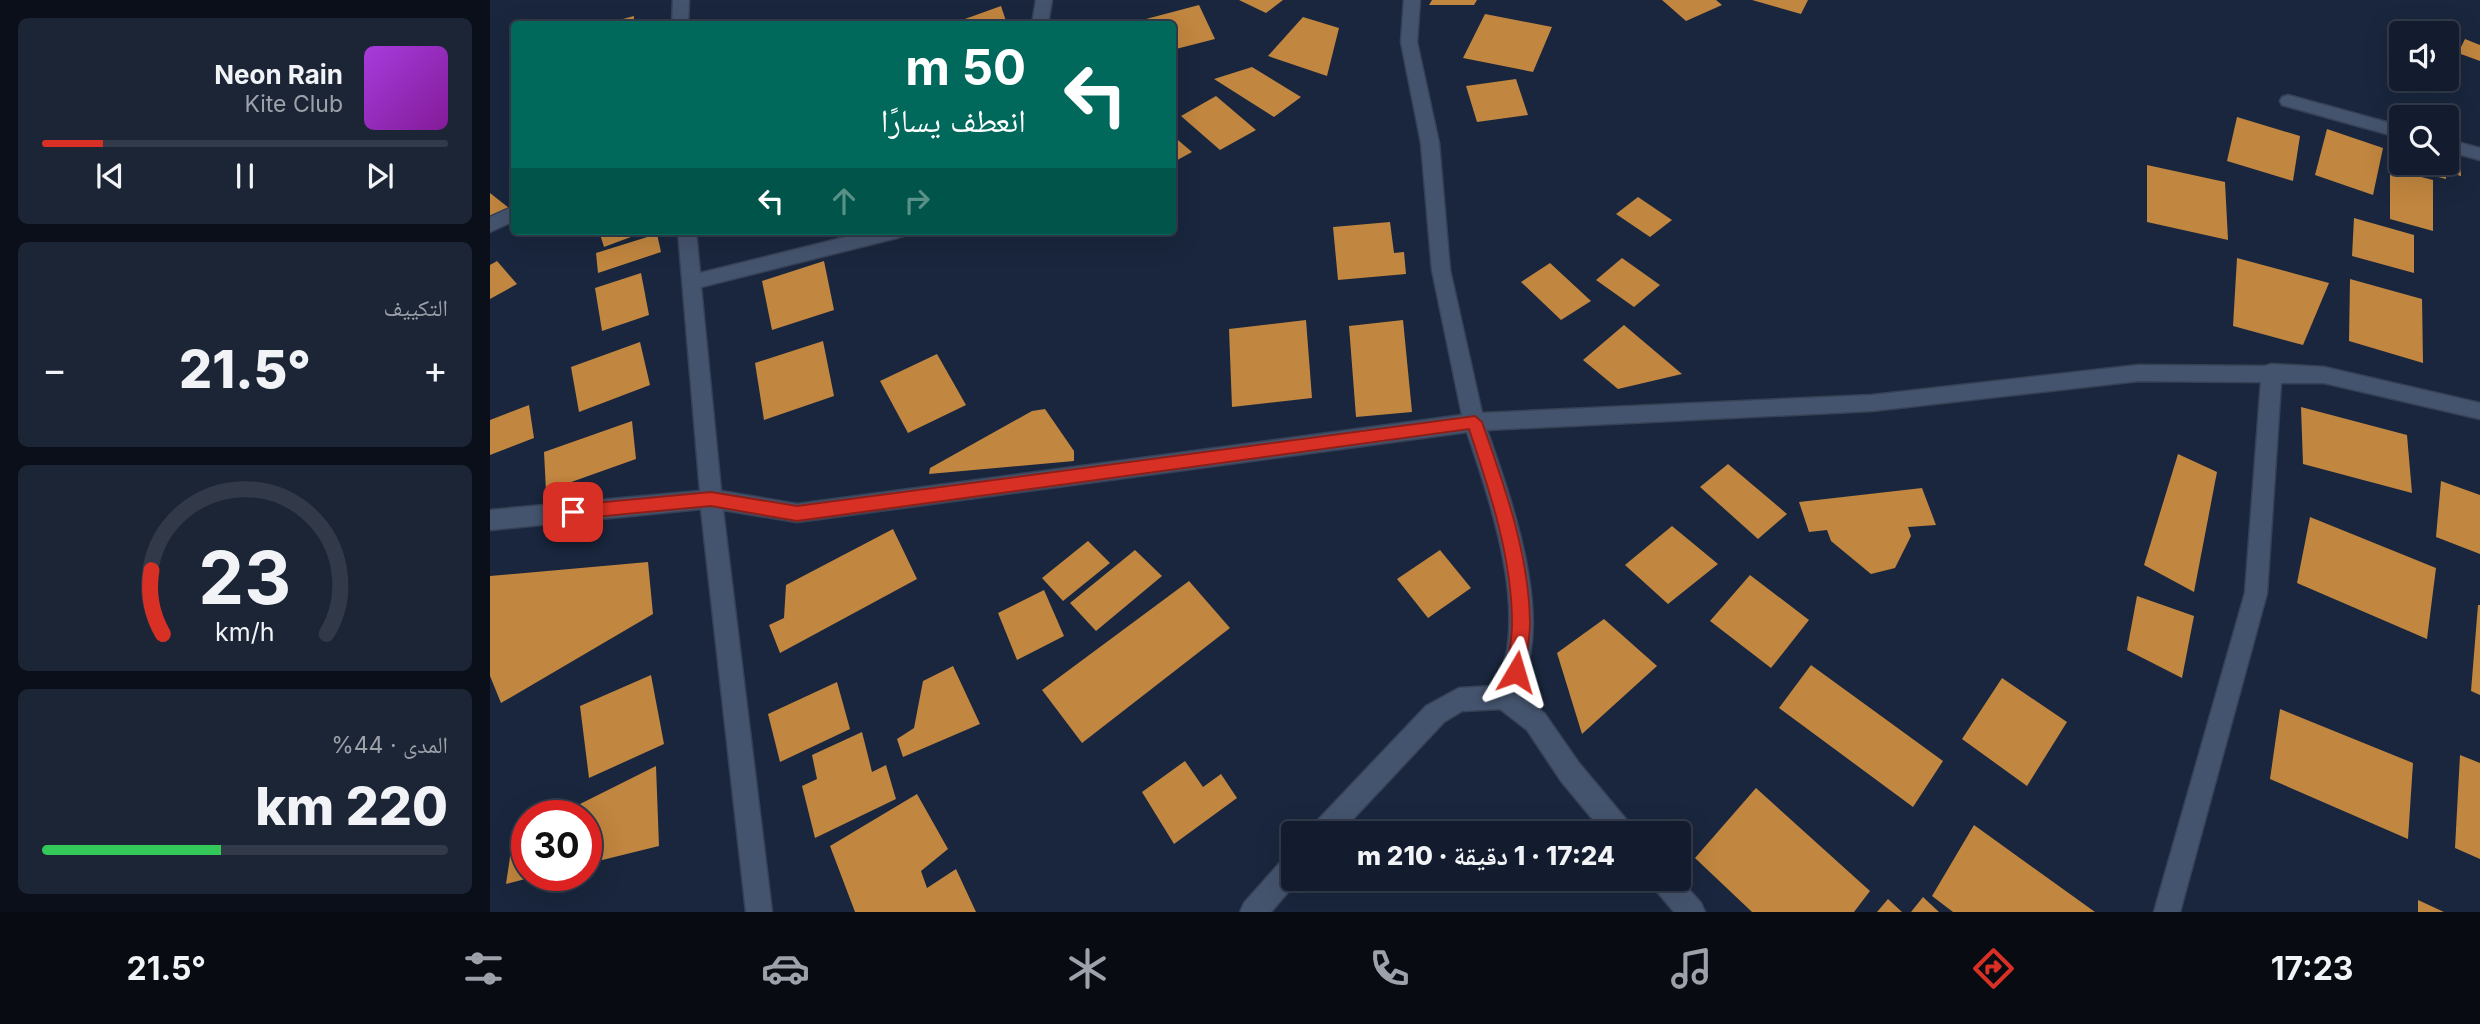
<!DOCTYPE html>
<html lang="ar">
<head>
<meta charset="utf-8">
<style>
  :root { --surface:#131c2e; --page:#1c2536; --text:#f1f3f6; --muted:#9da1aa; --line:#323a4a; --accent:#d93025 }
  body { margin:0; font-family:Inter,"Noto Naskh Arabic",sans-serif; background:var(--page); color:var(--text); direction:rtl; height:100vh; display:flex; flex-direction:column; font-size:26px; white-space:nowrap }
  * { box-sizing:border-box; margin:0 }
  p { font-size:23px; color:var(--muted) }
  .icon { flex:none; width:38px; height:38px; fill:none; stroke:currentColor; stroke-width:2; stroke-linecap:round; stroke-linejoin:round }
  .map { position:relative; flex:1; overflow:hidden; direction:ltr }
  .panel { display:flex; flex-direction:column; gap:18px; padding:18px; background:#0a0f19; width:490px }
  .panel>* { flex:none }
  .guide { position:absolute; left:21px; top:21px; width:665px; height:214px; border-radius:7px; box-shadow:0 7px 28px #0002,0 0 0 2px var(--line); direction:rtl; background:#00695c; color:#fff; overflow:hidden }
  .controls { position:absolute; left:1899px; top:21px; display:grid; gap:14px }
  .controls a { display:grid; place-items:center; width:70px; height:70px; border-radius:7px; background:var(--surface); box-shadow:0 7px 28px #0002,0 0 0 2px var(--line); font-size:35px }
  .speed { position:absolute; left:21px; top:800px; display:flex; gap:14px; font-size:35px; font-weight:700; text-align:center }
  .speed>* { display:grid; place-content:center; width:91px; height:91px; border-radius:50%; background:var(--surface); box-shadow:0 7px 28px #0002,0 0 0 2px var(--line); line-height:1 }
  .speed .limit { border:10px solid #d22; background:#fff; color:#111 }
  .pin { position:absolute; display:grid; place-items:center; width:60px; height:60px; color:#fff; margin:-30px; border-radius:14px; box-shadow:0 4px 10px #0006 }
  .me { position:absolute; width:77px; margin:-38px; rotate:7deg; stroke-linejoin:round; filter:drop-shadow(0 0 5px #0008) }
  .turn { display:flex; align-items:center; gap:24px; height:147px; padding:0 35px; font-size:32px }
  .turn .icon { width:91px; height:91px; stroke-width:2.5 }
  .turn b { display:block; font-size:49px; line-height:60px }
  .lanes { display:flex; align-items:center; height:66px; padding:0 35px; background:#0003; justify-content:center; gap:35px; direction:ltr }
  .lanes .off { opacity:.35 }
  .big { font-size:52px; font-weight:800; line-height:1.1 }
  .panel .tile { flex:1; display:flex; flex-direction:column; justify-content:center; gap:10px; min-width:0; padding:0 24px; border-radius:10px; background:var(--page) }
  .panel .dial { align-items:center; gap:0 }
  .dial svg { height:182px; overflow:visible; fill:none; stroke:var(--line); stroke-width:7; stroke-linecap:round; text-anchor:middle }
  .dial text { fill:var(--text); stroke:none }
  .song { display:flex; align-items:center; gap:21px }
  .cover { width:84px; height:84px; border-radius:10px; background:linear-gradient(135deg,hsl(280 70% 55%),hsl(290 70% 35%)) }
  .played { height:7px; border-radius:4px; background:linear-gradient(90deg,var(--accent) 15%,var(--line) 15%) }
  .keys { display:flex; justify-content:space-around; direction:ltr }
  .heat { display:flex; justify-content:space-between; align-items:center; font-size:38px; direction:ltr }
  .charge { height:10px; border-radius:5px; background:linear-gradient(90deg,#34c759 44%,var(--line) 0) }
  .trip { position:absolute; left:791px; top:821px; width:410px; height:70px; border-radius:7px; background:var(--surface); box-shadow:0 7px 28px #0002,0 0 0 2px var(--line); font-weight:800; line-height:70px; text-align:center; direction:rtl }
  .dock { display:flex; height:112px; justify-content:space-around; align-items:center; background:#080b12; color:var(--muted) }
  .dock .icon { width:49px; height:49px }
  .dock .current { color:var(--accent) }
  .dock b { font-size:32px; color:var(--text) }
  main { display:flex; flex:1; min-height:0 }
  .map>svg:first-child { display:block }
</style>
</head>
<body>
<main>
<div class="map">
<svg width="1990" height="912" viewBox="0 0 1990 912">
  <rect width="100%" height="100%" fill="#19263d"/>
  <g fill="#c1863f">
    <polygon points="749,0 793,0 776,13"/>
    <polygon points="942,0 987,0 984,5 939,5"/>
    <polygon points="1172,0 1226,0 1232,5 1196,21"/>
    <polygon points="1262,0 1318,0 1311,14"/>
    <polygon points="709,5 725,39 682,50 682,24 659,24 656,19"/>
    <polygon points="511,6 517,24 461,24"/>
    <polygon points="995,14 1062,27 1043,72 973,58"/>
    <polygon points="144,16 144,24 114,24"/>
    <polygon points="813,17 849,28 837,76 778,56"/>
    <polygon points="1975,39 1990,45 1990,61 1968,53"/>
    <polygon points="762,67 811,97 784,117 724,79"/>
    <polygon points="1026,79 1038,115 987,122 976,86"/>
    <polygon points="726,96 766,130 730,150 691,116"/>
    <polygon points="1747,117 1810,136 1803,181 1737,161"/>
    <polygon points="1837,129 1893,148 1883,195 1825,175"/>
    <polygon points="682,135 702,152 682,163"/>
    <polygon points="1956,157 1970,160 1971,176 1956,172 1956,179 1929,172 1929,163 1956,163"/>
    <polygon points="1657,165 1735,182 1738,240 1657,222"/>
    <polygon points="1900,169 1943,180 1943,231 1900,219"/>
    <polygon points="0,193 19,208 0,219"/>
    <polygon points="1148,197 1182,220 1160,237 1126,214"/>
    <polygon points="1864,218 1924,235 1924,273 1862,256"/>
    <polygon points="900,222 904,253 914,252 916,274 848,280 843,227"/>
    <polygon points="109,231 157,231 114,247"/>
    <polygon points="167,234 171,252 108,273 106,253"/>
    <polygon points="1132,258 1170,285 1144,307 1106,280"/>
    <polygon points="1747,258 1839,283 1813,345 1743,326"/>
    <polygon points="7,261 27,284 0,299 0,265"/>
    <polygon points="334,261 344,310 282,330 272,281"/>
    <polygon points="1060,263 1101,301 1071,320 1031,282"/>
    <polygon points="151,273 159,315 112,331 105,288"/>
    <polygon points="1860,279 1932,299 1933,363 1859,341"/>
    <polygon points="816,320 822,398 742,407 739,329"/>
    <polygon points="913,320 922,412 866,417 859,326"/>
    <polygon points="1134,325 1192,374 1128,389 1093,360"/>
    <polygon points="333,341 344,396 274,420 265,363"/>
    <polygon points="150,342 160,385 89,412 81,367"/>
    <polygon points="447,354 476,405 418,433 390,381"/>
    <polygon points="39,405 44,438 0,455 0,420"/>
    <polygon points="1811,407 1917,435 1922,493 1813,464"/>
    <polygon points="555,409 584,451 584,461 439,474 440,468 542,411"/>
    <polygon points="142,421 146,459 56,491 54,452"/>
    <polygon points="1688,454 1727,472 1704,592 1654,565"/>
    <polygon points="1238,464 1297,514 1268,539 1210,487"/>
    <polygon points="1951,481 1990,495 1990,554 1946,537"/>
    <polygon points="1432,488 1446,525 1418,527 1421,536 1405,568 1381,574 1341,541 1337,530 1319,532 1309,502"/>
    <polygon points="1820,517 1946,568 1937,639 1807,583"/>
    <polygon points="1182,526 1228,564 1178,604 1135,565"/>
    <polygon points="403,529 427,579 290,653 279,625 294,618 296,585"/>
    <polygon points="598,541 620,563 573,601 552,578"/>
    <polygon points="645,550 672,576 606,631 580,603"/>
    <polygon points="950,550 981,588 938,618 907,579"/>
    <polygon points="158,562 163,614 11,703 0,676 0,576"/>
    <polygon points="1260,575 1319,620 1281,668 1220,621"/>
    <polygon points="699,581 740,628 592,743 552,690"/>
    <polygon points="554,590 574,636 527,660 508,613"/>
    <polygon points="1647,596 1704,616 1692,678 1637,650"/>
    <polygon points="1988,605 1990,605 1990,695 1981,691"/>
    <polygon points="1114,619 1167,666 1092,734 1067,653"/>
    <polygon points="1321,665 1453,761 1423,807 1289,708"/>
    <polygon points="463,666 490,724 413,757 407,739 424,728 433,681"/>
    <polygon points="161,675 174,744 99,778 90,706"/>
    <polygon points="1512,678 1577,722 1537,786 1472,739"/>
    <polygon points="347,682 360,729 290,762 278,714"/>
    <polygon points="1790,709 1923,763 1918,839 1780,779"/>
    <polygon points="372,732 382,772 396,765 406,799 325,838 312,786 327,779 322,755"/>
    <polygon points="1970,755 1990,763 1990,859 1965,848"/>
    <polygon points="695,761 713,787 731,774 747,798 684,844 652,792"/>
    <polygon points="166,766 169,846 96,864 96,816 66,816"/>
    <polygon points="1266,788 1380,891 1364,912 1262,912 1205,858"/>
    <polygon points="427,794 458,849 431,871 437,888 466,869 486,912 365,912 340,846"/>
    <polygon points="1484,825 1605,912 1463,912 1442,896"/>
    <polygon points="37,830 37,875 47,876 16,884 23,837"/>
    <polygon points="1433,897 1449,912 1421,912"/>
    <polygon points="1398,899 1412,912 1387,912"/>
    <polygon points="1928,900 1954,912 1928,912"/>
  </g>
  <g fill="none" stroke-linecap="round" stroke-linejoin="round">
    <defs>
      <g id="minor">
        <polygon points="183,0 199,0 198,24 182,24"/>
        <polygon points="546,0 562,0 558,24 542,24"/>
        <path d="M914 0H930L927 42 949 143 960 270 992 413 1382 395 1649 365 1775 366 1782 364 1834 367 1990 403V419L1834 383H1791L1777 593 1690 912H1664L1755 593 1771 382 1649 381 1382 411 997 430C1021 499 1067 624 1027 692L1055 714 1089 763 1140 824 1144 833H1114L1071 781 1037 730 1010 709 972 711 954 722 850 833H820L824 824 936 706 969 688 1004 686C1043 622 999 498 977 432L307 522 233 510 282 912H256L211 509 0 530V510L210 491 188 231H206L210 273 380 231H416L413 236 407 238 211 287 231 491 307 504 972 415 942 270 931 143 911 42Z"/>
        <polygon points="1798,95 1911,126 1911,138 1792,105 1790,101 1792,97"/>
        <polygon points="1956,139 1990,148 1990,160 1956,151"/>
        <polygon points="24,206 24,221 0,232 0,217"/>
        <polygon points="803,854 803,878 810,878 781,912 750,912 754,903 794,858"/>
        <polygon points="1188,877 1211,903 1215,912 1184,912 1163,887 1159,878"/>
      </g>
    </defs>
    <use href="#minor" stroke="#374155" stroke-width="3"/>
    <use href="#minor" fill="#45546e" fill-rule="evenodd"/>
  </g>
  <path fill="#d93025" stroke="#8d1f18" stroke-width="2" d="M985 416 992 422C1015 488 1039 553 1040 623 1040 639 1036 656 1034 672L1032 678 1026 681 1019 678 1017 672C1018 656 1022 640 1022 624 1022 557 1000 492 979 429L307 521 221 506 83 519 77 517 75 512 77 507 83 505 221 492 307 506Z"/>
</svg>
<div class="controls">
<a><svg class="icon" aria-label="sound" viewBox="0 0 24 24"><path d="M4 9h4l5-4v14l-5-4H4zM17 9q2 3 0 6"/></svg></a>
<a><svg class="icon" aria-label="search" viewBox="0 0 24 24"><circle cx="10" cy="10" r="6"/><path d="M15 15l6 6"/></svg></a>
</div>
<div class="speed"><div class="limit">30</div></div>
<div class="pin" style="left:83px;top:512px;background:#d93025"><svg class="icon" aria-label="arrive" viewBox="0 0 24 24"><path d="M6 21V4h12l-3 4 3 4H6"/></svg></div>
<svg class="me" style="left:1026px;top:672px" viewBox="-20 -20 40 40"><path d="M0-17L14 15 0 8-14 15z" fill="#d93025" stroke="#fff" stroke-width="4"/></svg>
<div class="trip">17:24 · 1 دقيقة · 210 m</div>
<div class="guide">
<div class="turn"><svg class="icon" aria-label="left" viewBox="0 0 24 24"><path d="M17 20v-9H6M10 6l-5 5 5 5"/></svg><div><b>50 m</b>انعطف يسارًا</div></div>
<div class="lanes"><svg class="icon" aria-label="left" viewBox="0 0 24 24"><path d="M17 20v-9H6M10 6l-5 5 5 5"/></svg><svg class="icon off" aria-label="ahead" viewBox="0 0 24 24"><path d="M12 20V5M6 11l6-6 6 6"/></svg><svg class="icon off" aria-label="right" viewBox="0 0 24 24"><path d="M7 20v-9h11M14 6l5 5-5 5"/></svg></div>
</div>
</div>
<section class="panel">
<div class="tile">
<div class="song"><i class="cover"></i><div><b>Neon Rain</b><p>Kite Club</p></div></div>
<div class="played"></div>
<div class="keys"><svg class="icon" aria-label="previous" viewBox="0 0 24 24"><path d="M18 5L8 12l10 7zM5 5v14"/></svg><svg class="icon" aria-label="pause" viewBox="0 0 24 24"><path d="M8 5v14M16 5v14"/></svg><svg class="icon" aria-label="next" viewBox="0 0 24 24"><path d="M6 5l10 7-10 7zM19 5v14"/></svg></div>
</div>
<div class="tile"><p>التكييف</p>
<div class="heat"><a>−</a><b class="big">21.5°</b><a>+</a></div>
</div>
<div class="tile dial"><svg viewBox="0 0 100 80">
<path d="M14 69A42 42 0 1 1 86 69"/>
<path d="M14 69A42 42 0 0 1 9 41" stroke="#d93025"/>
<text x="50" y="56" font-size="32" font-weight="700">23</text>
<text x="50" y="72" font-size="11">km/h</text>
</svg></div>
<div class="tile"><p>المدى · 44%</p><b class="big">220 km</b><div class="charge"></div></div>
</section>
</main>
<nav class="dock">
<b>17:23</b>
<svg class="icon current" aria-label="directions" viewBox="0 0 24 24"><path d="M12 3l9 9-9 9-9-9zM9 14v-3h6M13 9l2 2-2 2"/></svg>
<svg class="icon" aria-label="music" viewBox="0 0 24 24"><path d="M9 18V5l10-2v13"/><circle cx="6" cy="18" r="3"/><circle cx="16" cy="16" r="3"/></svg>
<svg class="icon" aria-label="phone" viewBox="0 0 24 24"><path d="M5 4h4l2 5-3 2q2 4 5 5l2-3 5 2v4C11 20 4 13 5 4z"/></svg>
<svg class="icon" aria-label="climate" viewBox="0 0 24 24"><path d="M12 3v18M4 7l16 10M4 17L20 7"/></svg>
<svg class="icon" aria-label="car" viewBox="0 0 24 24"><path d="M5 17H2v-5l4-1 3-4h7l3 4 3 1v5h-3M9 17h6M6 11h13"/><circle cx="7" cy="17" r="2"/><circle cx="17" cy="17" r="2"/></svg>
<svg class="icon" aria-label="filters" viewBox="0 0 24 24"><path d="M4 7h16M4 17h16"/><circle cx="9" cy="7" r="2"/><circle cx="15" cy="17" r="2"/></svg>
<b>21.5°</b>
</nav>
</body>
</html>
